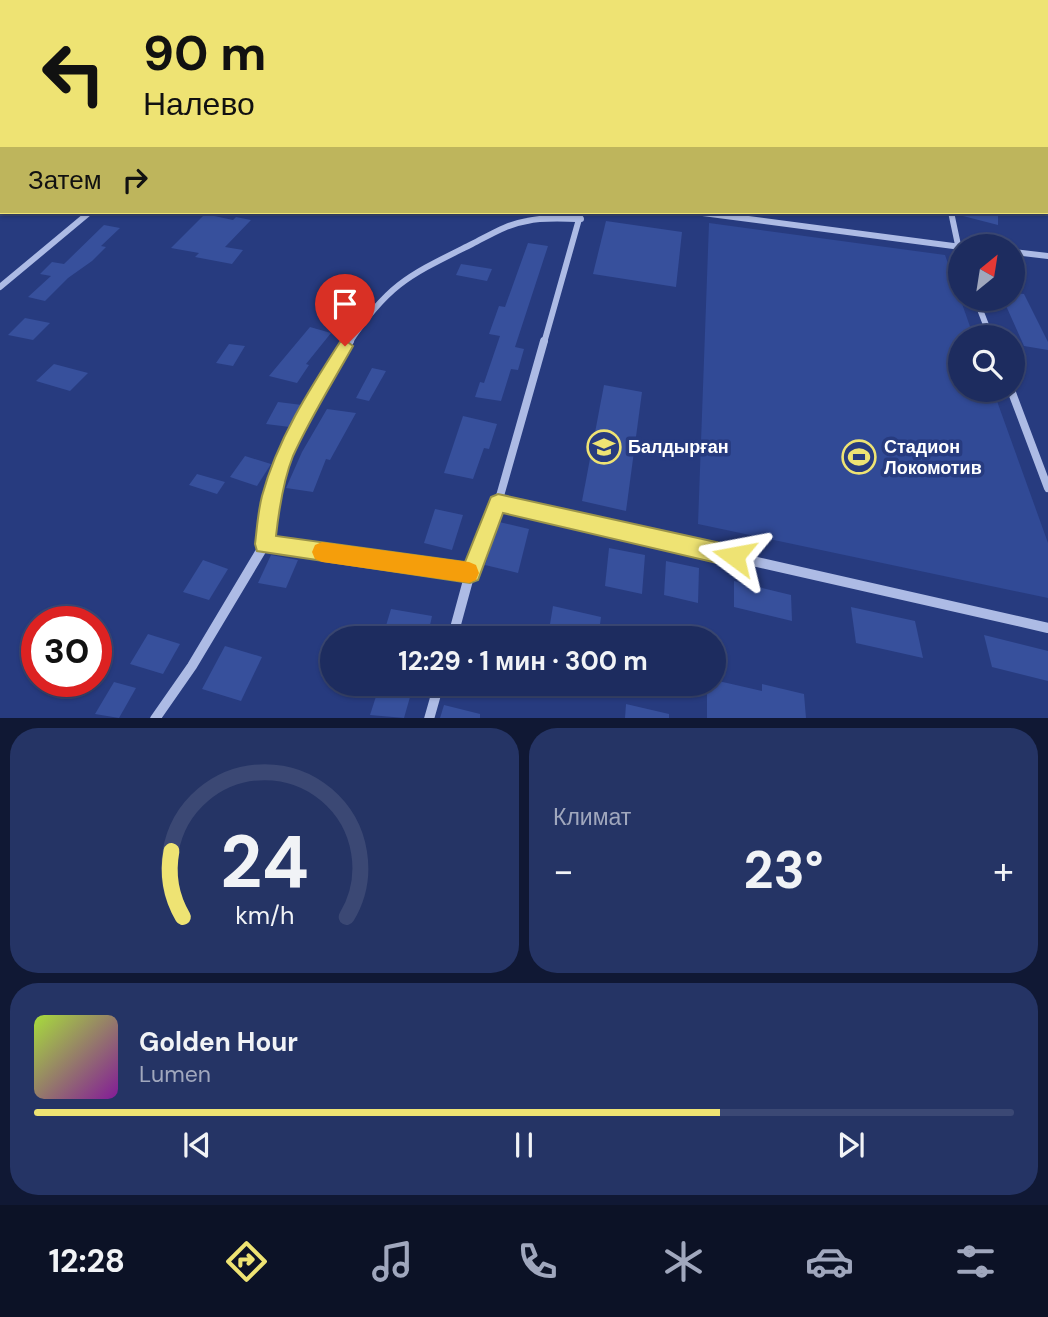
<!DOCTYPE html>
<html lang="ru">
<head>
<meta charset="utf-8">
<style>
  :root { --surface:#1d2c5f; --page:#253465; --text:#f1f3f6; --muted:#a0a7bd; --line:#3b4874; --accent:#eee373 }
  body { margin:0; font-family:"DM Sans",sans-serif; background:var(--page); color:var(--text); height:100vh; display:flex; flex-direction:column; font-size:26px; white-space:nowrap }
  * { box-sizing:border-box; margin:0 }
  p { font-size:23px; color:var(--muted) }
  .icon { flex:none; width:38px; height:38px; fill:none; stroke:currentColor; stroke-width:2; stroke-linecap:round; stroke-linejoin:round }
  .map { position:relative; height:718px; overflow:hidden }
  .sheet { display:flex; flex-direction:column; gap:10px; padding:10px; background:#101834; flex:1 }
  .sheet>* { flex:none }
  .top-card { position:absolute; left:0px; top:0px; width:1048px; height:214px; box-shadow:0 2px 5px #0004,0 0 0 2px var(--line); background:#eee373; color:#111; overflow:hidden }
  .needle { width:46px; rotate:30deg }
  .tools { position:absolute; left:948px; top:234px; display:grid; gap:14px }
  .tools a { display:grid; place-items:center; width:77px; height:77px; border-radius:50%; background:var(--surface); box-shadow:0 2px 5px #0004,0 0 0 2px var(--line); font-size:35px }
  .speed { position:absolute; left:21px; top:606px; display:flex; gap:14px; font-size:35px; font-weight:700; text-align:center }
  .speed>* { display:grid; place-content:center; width:91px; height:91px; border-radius:50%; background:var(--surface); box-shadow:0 2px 5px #0004,0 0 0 2px var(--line); line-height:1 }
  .speed .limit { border:10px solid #d22; background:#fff; color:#111 }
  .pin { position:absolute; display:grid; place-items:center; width:60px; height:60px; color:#fff; margin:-72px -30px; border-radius:50% 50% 50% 0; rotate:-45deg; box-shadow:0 0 7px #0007 }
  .pin .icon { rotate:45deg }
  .me { position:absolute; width:77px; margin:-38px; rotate:283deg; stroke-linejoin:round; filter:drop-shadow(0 0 5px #0008) }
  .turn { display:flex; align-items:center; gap:24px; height:147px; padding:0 28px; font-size:32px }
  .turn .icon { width:91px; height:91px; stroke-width:2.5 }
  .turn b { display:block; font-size:49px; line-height:60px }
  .then { display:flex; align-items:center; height:66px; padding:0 28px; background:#0003; gap:14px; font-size:26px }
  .big { font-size:52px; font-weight:700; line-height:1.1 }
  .sheet .card { flex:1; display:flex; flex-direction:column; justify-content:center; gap:10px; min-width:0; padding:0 24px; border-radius:28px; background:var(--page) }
  .sheet .dial { align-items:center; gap:0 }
  .dial svg { height:182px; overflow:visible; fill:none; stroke:var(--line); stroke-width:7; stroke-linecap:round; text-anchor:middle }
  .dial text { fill:var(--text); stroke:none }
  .song { display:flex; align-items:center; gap:21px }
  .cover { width:84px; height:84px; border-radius:10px; background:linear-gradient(135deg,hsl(80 70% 55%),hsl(290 70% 35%)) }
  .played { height:7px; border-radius:4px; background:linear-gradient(90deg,var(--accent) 70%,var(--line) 70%) }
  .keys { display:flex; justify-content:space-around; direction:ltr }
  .heat { display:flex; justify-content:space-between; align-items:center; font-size:38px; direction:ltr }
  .sheet .tiles { flex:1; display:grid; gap:10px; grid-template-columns:1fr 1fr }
  .card:last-child { grid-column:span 2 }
  .trip { position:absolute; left:320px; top:626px; width:406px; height:70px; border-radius:35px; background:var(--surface); box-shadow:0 2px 5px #0004,0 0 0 2px var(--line); font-weight:700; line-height:70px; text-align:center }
  .tab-bar { display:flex; height:112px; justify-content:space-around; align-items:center; background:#0c1226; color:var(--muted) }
  .tab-bar .icon { width:49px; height:49px }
  .tab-bar .on { color:var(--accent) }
  .tab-bar b { font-size:32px; color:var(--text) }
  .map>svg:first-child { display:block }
</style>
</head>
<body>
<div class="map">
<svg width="1048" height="719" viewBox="0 0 1048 719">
  <rect width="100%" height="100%" fill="#273b7f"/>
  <polygon fill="#314a96" points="709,223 945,255 974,338 961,338 961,390 993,390 1048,543 1048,598 698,524"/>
  <g fill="#37509c">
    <polygon points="964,212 998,212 998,225 963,216"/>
    <polygon points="205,214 233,220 236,217 251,220 225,247 243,250 232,264 195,257 199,253 171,248"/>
    <polygon points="606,221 682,232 676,287 593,274"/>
    <polygon points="104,225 120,228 101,246 106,247 92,261 68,278 45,301 28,297 51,276 40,274 52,262 64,264"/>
    <polygon points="528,243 548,246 515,347 524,349 518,370 511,369 501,401 475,397 480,382 484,383 500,336 489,334 499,306 505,307"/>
    <polygon points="461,264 492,269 487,281 456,275"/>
    <polygon points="348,289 362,292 351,307 336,303"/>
    <polygon points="1013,293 1024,294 1048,342 1048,350 1024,346 1003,299 1013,299"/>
    <polygon points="25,318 50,323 33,340 8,335"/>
    <polygon points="310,327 331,333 306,364 309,365 297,383 269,376"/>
    <polygon points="229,344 245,346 233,366 216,363"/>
    <polygon points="54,364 88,373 70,391 36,381"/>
    <polygon points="372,368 386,371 369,401 356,398"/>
    <polygon points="604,385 642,392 626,511 582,501"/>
    <polygon points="278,402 302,405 290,427 266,424"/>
    <polygon points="327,409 356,413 330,460 326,459 313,492 286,488 302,452"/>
    <polygon points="463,416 497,424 489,449 484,448 473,479 444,473"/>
    <polygon points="245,456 271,464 257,486 230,477"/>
    <polygon points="197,474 225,482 217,494 189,485"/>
    <polygon points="435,509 463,515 452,550 424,543"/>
    <polygon points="499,522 529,529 518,573 485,565"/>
    <polygon points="609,548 645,555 642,594 605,586"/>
    <polygon points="271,555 298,560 286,588 258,583"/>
    <polygon points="203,560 228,569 209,600 183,592"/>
    <polygon points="666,561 699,568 698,603 664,595"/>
    <polygon points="734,581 791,595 792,621 734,607"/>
    <polygon points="553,606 601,617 598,639 584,639 549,630"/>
    <polygon points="851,607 915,621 923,658 856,643"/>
    <polygon points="391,609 432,616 427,639 382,639"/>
    <polygon points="148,634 180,644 163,674 130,664"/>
    <polygon points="984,635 1048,651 1048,681 992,667"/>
    <polygon points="225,646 262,657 241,701 202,689"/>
    <polygon points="714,680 762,691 762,684 804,694 806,718 707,718 707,684 714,684"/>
    <polygon points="114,682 136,688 119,718 95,714"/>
    <polygon points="380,684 412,690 404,718 370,715"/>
    <polygon points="626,704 669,714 669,718 625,718"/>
    <polygon points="444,705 480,714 480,718 440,718"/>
  </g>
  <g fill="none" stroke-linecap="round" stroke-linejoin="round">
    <g stroke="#adbbe5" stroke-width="6">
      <polyline points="695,212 961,247"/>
      <polyline points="951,212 961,259"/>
      <polyline points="1013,252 1048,256"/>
      <polyline points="0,287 90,212"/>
      <polyline points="976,299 991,338"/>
      <path d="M349 343C389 283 410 275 472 244 490 235 507 224 527 221 544 217 564 219 581 219"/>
      <polyline points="544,343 581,212"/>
    </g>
    <g stroke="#adbbe5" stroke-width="8">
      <polyline points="1011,390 1048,488"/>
      <path d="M269 511C277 449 317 392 350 341"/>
      <polyline points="495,511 498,503"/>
      <polyline points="532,511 498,503 544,341"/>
    </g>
    <g stroke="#adbbe5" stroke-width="10">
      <polyline points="524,509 1048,628"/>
      <polyline points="265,544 470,573"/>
      <polyline points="452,639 470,573 496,509"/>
      <polyline points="155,719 192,666 265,544 270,509"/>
      <polyline points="429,719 439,684"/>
    </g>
  </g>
  <linearGradient id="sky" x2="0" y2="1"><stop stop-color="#152046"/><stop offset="0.49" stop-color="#415590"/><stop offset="1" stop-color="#415590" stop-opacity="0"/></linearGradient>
  <rect width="1048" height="200" fill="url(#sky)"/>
  <path fill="#eee373" stroke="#9b944b" stroke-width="2" d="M345 340 353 346C333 382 310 418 293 456 283 481 279 509 276 536L465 562 491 497 498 494 734 546 741 549 744 556 741 564 734 567 503 513 478 580 470 583 257 551 255 544C257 528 258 511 262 496 277 440 309 390 340 342Z"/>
  <polygon fill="#f59e0b" points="322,542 469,562 476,565 479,573 476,580 469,583 322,562 315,559 312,552 315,545"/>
  <defs>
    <symbol id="school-ring" viewBox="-11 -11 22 22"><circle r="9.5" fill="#273b7f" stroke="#eee373" stroke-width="1.5"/><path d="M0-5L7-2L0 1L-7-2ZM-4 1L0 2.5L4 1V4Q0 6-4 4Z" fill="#eee373"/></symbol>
    <symbol id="stadium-ring" viewBox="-11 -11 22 22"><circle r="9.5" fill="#273b7f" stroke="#eee373" stroke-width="1.5"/><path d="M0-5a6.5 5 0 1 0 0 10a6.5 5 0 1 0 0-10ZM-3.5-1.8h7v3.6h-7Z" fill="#eee373"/></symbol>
  </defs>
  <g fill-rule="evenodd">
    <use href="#school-ring" x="585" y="428" width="38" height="38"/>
    <use href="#stadium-ring" x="840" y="438" width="38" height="38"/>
  </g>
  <g text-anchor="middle" stroke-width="7" stroke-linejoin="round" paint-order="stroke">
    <g font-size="18" font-weight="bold" fill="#fff" stroke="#273b7f" text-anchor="start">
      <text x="628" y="453">Балдырған</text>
      <text x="884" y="453">Стадион<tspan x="884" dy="21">Локомотив</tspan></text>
    </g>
  </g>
</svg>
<div class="tools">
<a><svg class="needle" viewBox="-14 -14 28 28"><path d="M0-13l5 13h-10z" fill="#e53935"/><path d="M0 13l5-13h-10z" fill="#a0a7bd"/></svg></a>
<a><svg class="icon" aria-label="search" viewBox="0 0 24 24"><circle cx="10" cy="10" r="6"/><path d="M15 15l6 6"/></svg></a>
</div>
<div class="speed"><div class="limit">30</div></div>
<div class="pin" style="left:345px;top:346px;background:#d93025"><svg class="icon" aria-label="arrive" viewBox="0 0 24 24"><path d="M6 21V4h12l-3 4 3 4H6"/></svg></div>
<svg class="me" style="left:734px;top:556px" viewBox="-20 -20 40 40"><path d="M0-17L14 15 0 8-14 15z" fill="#eee373" stroke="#fff" stroke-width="4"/></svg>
<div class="trip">12:29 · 1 мин · 300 m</div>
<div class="top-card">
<div class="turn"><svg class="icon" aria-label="left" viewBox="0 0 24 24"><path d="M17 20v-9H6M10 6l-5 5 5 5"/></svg><div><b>90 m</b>Налево</div></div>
<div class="then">Затем<svg class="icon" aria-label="right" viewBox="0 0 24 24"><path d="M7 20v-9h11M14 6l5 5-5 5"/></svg></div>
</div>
</div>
<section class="sheet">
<div class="tiles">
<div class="card dial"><svg viewBox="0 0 100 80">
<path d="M14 69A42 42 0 1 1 86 69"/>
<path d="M14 69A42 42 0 0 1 9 40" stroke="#eee373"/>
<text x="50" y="56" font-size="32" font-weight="700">24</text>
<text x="50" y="72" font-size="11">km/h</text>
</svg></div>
<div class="card"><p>Климат</p>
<div class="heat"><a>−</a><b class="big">23°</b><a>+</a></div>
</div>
<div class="card">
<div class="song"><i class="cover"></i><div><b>Golden Hour</b><p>Lumen</p></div></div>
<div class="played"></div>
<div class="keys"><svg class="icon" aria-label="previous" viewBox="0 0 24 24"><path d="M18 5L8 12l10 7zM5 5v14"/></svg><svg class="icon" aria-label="pause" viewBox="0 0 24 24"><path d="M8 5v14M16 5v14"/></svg><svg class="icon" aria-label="next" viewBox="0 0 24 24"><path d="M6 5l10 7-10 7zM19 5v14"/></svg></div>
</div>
</div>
</section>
<nav class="tab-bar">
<b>12:28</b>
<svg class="icon on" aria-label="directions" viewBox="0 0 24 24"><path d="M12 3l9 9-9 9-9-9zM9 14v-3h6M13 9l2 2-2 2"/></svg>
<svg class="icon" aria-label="music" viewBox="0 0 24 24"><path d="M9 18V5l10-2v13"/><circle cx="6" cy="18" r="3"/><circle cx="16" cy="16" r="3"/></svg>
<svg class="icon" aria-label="phone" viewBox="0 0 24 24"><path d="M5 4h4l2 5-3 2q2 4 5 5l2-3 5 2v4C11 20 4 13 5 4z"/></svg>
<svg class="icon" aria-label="climate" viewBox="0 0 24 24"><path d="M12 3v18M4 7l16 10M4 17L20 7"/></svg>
<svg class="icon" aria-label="car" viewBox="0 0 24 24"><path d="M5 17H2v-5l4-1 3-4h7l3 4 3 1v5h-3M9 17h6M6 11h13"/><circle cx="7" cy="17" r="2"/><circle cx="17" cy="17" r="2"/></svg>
<svg class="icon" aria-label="filters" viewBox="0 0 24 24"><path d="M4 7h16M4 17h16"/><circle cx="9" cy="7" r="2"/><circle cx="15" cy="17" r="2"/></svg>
</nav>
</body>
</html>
